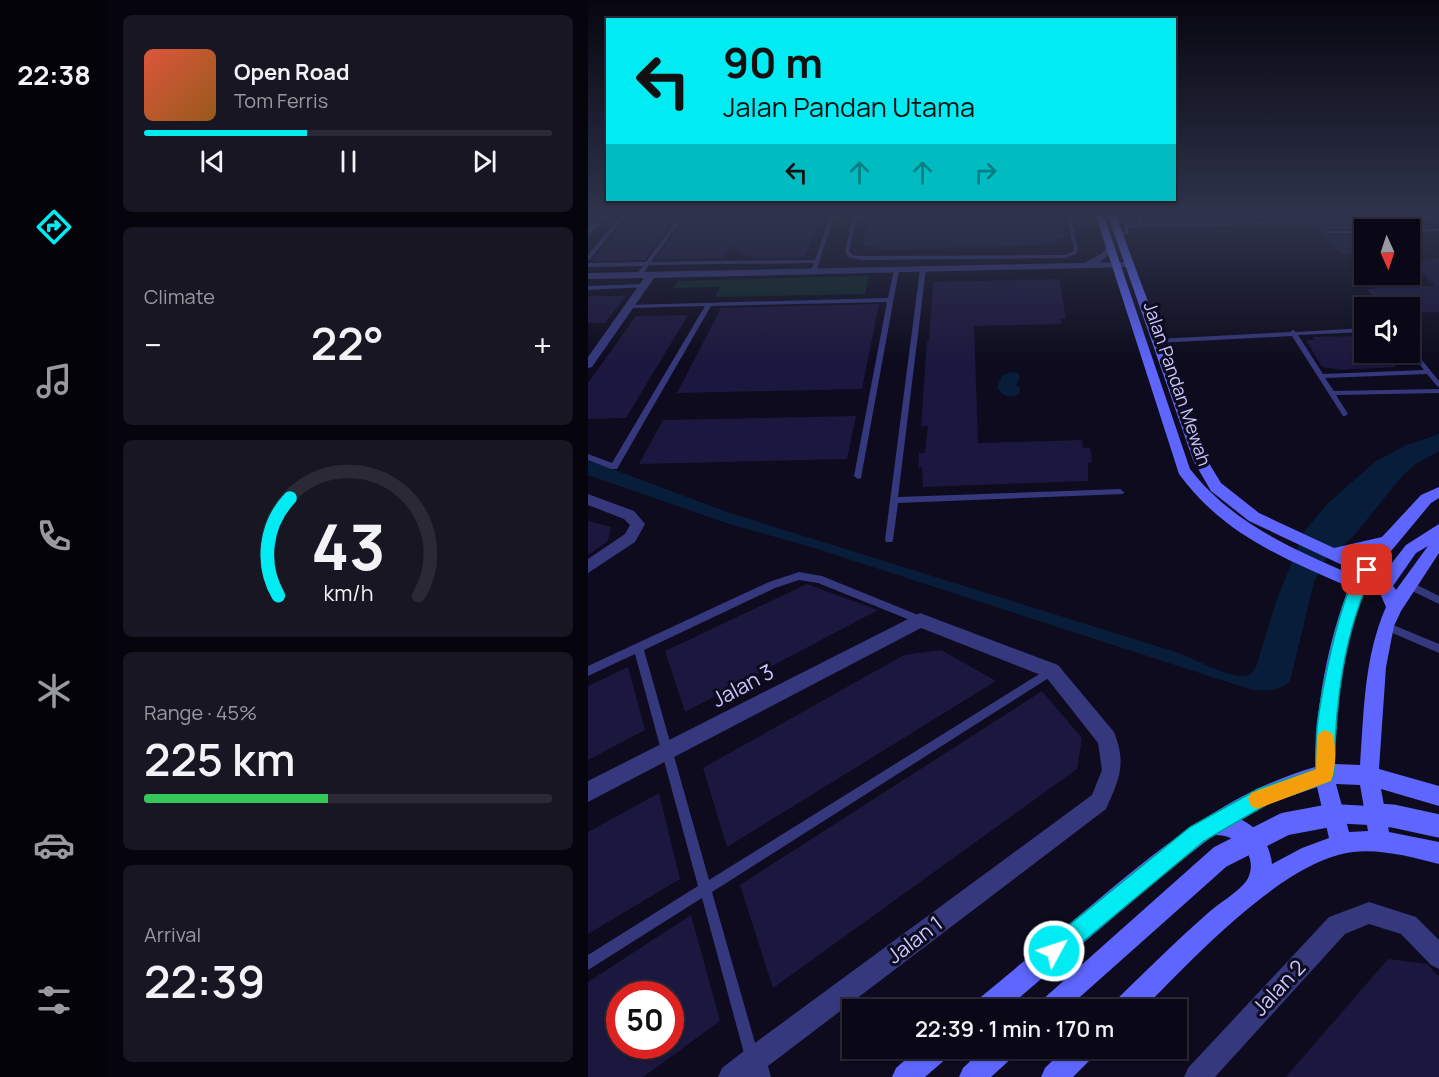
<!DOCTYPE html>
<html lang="en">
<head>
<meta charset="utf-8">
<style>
  :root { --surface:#0a0816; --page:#181623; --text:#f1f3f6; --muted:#999aa1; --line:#2a2935; --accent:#00ecf2 }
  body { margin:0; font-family:Manrope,sans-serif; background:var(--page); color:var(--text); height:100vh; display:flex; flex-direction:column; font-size:22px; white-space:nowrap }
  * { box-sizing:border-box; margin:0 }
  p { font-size:20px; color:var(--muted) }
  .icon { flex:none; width:33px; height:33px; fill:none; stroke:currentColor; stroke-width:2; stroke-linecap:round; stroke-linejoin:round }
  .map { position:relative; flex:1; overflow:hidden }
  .side { display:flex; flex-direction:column; gap:15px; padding:15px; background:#06040c; width:480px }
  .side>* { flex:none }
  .hud { position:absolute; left:18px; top:18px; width:570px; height:183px; border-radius:0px; box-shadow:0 2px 4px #0004,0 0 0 2px var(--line); background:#00ecf2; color:#111; overflow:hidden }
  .needle { width:39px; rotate:177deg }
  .buttons { position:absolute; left:766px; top:219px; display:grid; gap:12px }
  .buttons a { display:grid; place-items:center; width:66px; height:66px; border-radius:0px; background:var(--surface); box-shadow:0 2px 4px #0004,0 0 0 2px var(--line); font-size:30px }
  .speed { position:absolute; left:18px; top:981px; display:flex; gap:12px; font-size:30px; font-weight:700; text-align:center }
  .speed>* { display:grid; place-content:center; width:78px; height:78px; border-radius:50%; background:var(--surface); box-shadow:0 2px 4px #0004,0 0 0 2px var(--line); line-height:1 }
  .speed .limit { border:9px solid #d22; background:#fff; color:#111 }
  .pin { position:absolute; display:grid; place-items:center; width:51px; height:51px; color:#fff; margin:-26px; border-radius:12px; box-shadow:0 3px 9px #0006 }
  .me { position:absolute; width:66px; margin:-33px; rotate:50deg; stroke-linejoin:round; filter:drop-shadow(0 0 4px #0008) }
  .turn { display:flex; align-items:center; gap:21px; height:126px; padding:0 18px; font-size:27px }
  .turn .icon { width:78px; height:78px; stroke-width:2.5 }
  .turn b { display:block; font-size:42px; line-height:51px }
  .lanes { display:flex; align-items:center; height:57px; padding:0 18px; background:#0003; justify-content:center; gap:30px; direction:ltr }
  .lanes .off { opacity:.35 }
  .big { font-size:45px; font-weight:600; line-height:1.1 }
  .side .widget { flex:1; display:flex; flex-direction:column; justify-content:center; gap:9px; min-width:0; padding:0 21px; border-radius:9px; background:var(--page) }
  .side .dial { align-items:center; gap:0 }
  .dial svg { height:156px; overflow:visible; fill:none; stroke:var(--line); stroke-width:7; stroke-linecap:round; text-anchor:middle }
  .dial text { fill:var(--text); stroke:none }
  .song { display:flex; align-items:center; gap:18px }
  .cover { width:72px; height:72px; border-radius:9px; background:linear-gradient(135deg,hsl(10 70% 55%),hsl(30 70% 35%)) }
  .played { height:6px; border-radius:3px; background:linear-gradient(90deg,var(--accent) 40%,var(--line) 40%) }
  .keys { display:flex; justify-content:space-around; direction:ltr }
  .heat { display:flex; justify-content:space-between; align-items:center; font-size:33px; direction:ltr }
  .charge { height:9px; border-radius:4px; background:linear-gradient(90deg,#34c759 45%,var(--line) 0) }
  .trip { position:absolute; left:254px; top:999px; width:345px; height:60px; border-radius:0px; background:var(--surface); box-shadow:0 2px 4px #0004,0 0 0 2px var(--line); font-weight:600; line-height:60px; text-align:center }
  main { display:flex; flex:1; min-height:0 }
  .tabs { display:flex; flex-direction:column; width:108px; justify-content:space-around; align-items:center; background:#040309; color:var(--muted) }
  .tabs .icon { width:42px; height:42px }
  .tabs .current { color:var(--accent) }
  .tabs b { font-size:27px; color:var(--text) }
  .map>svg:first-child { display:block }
</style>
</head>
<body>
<main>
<nav class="tabs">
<b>22:38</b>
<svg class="icon current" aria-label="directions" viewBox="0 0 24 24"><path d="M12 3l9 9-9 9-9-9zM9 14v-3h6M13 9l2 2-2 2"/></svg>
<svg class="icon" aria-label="music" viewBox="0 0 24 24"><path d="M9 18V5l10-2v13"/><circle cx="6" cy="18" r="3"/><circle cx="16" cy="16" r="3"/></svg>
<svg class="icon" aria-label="phone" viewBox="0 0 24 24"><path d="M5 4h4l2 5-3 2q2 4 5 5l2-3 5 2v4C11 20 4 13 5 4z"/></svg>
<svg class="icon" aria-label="climate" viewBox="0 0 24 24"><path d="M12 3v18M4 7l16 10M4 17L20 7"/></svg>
<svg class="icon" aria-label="car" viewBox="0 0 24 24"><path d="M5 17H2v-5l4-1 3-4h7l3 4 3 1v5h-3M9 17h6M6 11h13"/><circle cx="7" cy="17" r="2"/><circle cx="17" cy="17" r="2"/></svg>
<svg class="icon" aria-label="filters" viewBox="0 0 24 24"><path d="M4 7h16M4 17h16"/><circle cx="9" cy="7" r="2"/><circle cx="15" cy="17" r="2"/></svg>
</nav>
<section class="side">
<div class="widget">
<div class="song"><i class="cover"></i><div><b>Open Road</b><p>Tom Ferris</p></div></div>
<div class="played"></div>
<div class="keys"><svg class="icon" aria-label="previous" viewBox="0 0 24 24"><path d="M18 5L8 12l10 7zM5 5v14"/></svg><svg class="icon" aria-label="pause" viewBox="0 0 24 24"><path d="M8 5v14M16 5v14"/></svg><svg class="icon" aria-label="next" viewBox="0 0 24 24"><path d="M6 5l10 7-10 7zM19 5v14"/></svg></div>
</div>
<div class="widget"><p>Climate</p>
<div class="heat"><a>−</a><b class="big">22°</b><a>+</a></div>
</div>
<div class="widget dial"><svg viewBox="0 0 100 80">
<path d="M14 69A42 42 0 1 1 86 69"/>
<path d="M14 69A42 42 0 0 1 20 19" stroke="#00ecf2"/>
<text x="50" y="56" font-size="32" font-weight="700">43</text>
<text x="50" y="72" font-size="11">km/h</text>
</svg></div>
<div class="widget"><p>Range · 45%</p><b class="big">225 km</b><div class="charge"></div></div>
<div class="widget"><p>Arrival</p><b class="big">22:39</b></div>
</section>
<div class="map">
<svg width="851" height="1077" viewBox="0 0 851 1077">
  <rect width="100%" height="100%" fill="#0d0b1d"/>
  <polygon fill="#0e2724" points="281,276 277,294 127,297 132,287 85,288 90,281"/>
  <g fill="#081d39">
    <path d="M422 372 430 373 432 377 428 385 432 388V393C423 400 414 396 409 387L414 376Z"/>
    <path d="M851 434V451L828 464 815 475 764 538 739 557 726 582 702 681C688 692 678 692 661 689L223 547 141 524 0 475V460L142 513 591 653C607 659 641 678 657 676 662 675 665 672 668 667L689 599 716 532 740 503 787 462 816 446Z"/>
  </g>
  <g fill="#1c173e" fill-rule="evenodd">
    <polygon points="45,213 91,213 57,260 3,261"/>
    <polygon points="100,213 234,213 217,257 164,258 142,246 135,258 68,259"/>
    <polygon points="282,213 470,213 476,238 468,238 469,245 286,250 287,246 274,246"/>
    <polygon points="717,213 777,213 777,218 721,219"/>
    <polygon points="777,225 777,229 740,229 738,231 740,235 777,235 777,256 752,254 727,226"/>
    <polygon points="851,258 851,312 822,313 822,308 795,308 779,289 787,289 785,287 847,286 823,261"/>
    <polygon points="471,279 478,319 473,319 474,324 386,326 390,443 494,440 495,448 502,448 504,462 500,463 500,481 335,487 334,467 330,468 331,453 337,453 340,426 333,426 339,341 341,341 345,282"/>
    <polygon points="0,296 38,296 17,323 0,323"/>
    <polygon points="291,304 274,389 89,393 133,308"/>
    <polygon points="100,315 38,418 0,419 0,383 48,316"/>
    <polygon points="777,336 777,352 797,352 808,367 751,370 734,367 718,340 726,340 725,337"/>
    <polygon points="268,416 259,459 51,464 75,420"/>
    <polygon points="0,521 23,527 20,541 0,555"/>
    <polygon points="219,584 290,610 97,712 77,651"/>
    <polygon points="353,650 408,681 139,847 115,768 316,655"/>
    <polygon points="40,667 57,730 0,760 0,686"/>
    <polygon points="454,691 494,738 489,769 185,988 152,885"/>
    <polygon points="71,793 92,879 0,934 0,832"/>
    <path d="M103 915 132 1021 55 1077H0V982ZM32 994H82V1046H32Z"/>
    <polygon points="800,959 839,964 851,977 851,1077 698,1077"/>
  </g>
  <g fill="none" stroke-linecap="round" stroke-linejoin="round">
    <g fill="#35387d" fill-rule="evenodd">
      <polygon points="35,213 40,213 2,259 0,260 0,255"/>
      <polygon points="94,213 98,213 63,262 227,260 243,213 247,213 228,272 225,274 222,272 226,263 61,265 53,276 51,277 48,275 55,266 0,267 0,263 58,262"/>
      <polygon points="266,213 270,213 261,251 264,255 273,256 477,255 484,252 486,249 478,213 482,213 490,249 488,254 477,258 273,260 260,257 257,251"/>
      <polygon points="532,213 536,213 541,225 551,225 547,213 551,213 556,224 835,219 831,213 835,213 840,220 838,221 549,227 541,228 540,234 530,235 528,234 528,233 536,232 537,227"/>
      <polygon points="851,229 851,231 822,232 822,230"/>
      <rect x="740" y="231" width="37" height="2"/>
      <polygon points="335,267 338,269 310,497 532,489 536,492 535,494 310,503 305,540 304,542 298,542 297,540 332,269"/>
      <polygon points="306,269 311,270 273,478 270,479 266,476 299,302 123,306 29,469 23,469 0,460 0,454 24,463 117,306 42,308 40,307 40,305 300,298"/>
      <polygon points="55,284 57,285 57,287 0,290 0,286"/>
      <polygon points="777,328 777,332 710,335 735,374 836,370 822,352 822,347 824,348 851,381 851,387 849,386 839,374 737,378 746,391 851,389 851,393 748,395 760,414 757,416 755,416 704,336 569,343 566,341 569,339 702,332 705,330 708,332"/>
      <polygon points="211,572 234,576 335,617 337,620 335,623 332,624 230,583 211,580 187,588 56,650 121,880 461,668 464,666 467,668 469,671 467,674 124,892 171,1057 169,1062 164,1064 159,1062 157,1057 114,898 0,970 0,955 110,886 47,654 0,676 0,666 181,582"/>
      <polygon points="821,581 851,596 851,604 818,588 817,585 818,582"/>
      <polygon points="798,622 851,644 851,653 795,629 793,626 795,623"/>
    </g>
    <g fill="#35387d" fill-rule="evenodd">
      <polygon points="14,213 23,213 0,236 0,228"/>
      <polygon points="541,262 544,263 544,267 66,278 4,367 0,368 0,357 56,278 0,279 0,273"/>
      <polygon points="0,494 46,511 57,524 47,542 0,573 0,559 37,534 42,525 36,519 0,505"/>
      <path d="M332 613 470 665 526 732C539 765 531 779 518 809L180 1066 183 1077H130L134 1068 156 1051 504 795 514 770 510 743 458 677 333 628 0 802V781Z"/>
      <polygon points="781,902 828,917 851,940 851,969 843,965 813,934 781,924 757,934 627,1077 596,1077 600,1068 741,917"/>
    </g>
    <path fill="#35387d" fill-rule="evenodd" d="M522 244 526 247C519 258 507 269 494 268V264L513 254Z"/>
    <g fill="#5e66ff" fill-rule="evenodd">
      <path d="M507 213H515L602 469C645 524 705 549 767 576L769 572 661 521 623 491 605 460 519 213H527L619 460 633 483 671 513 746 548 794 537 833 495 851 487V498L843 503 789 568 796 573 818 545 851 524V553L813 611 806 626 798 667 791 769 851 786V806L793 789 801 832 851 842V864C823 857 794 849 765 852 695 860 603 961 554 1010H524L527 1001C558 971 588 941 620 913 631 903 651 892 659 880 672 856 650 834 626 835L576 874 417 1010H385L388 1001C429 967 470 933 511 899 577 844 643 791 727 767 728 707 739 644 761 587 695 558 636 535 591 474ZM840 546 808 590 805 586 828 553ZM780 554 776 562 765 557ZM776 591H791L798 607C776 657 776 712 772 765L747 764C746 706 755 645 776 591ZM748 784 772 785 780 831 761 832ZM729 787 741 838 714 848 684 864C682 844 671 828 652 819L682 803Z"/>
      <polygon points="331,1048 364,1048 360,1057 337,1077 304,1077 308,1068"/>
      <polygon points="396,1048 429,1048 425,1057 403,1077 371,1077 375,1068"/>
      <polygon points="477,1048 509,1048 505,1057 485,1077 453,1077 457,1068"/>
    </g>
    <polyline stroke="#5e66ff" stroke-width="19" points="737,817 753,814 809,817"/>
    <g stroke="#5e66ff" stroke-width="23">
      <polyline points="789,815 805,816 851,826"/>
      <polyline points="460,1010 632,857 697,824 745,815"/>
    </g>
  </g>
  <linearGradient id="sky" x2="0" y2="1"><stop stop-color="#070610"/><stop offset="0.59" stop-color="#2f344c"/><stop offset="1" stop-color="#2f344c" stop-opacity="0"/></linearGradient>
  <rect width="851" height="364" fill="url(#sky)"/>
  <path fill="#00ecf2" stroke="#00999d" stroke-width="1.5" d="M779 564 784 566 786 570C755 632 747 706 746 775L743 781 681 803 616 841 474 959 466 962 459 959 456 951 459 943 602 827 670 789 728 769C728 755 728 740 729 727 732 699 755 572 779 564Z"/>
  <path fill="#f59e0b" d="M737 730 744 733C749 745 748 769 743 781L669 809 663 806 660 799 663 793 728 769 729 739 731 733Z"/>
  <g text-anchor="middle" stroke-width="6" stroke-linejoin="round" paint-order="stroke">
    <g font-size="18" fill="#c9c7ff" stroke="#0d0b1d">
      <text transform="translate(589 384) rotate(71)" y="6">Jalan Pandan Mewah</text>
    </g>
    <g font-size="21" fill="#c9c7ff" stroke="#0d0b1d">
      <text transform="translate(155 686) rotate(-28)" y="7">Jalan 3</text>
      <text transform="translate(327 940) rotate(-37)" y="7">Jalan 1</text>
      <text transform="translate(691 988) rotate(-47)" y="7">Jalan 2</text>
    </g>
  </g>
</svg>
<div class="buttons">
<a><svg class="needle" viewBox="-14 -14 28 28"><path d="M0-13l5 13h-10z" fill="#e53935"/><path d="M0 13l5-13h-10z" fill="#999aa1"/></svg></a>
<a><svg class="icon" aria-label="sound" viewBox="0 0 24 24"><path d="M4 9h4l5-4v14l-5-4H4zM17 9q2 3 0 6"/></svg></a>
</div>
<div class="speed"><div class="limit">50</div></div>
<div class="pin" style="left:779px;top:570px;background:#d93025"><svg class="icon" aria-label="arrive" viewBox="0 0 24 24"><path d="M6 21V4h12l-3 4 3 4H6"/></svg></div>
<svg class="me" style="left:466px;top:951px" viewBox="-20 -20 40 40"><circle r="17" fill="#00ecf2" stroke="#fff" stroke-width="3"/><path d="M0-11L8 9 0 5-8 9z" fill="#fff"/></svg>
<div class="trip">22:39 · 1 min · 170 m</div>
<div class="hud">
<div class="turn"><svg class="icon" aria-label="left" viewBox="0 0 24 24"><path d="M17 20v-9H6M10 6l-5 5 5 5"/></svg><div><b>90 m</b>Jalan Pandan Utama</div></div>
<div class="lanes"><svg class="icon" aria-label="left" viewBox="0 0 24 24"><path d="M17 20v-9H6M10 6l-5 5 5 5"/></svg><svg class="icon off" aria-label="ahead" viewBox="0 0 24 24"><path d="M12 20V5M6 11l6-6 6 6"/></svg><svg class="icon off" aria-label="ahead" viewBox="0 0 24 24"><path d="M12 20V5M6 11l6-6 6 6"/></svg><svg class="icon off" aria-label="right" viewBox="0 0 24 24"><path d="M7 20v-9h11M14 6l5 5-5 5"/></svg></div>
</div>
</div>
</main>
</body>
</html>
